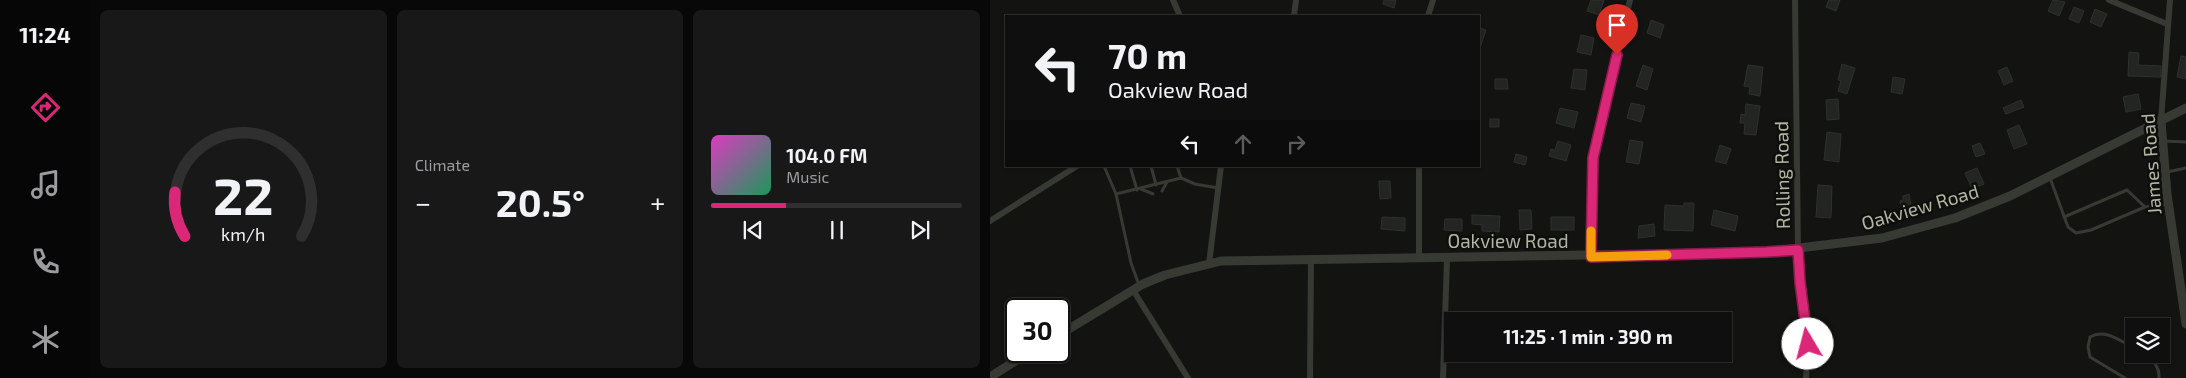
<!DOCTYPE html>
<html lang="en">
<head>
<meta charset="utf-8">
<style>
  :root { --surface:#0e0f0e; --page:#171817; --text:#f1f3f6; --muted:#9b9c9e; --line:#2e2f2e; --accent:#db2777 }
  body { margin:0; font-family:"Exo 2",sans-serif; background:var(--page); color:var(--text); height:100vh; display:flex; flex-direction:column; font-size:19px; white-space:nowrap }
  * { box-sizing:border-box; margin:0 }
  p { font-size:16px; color:var(--muted) }
  .icon { flex:none; width:28px; height:28px; fill:none; stroke:currentColor; stroke-width:2; stroke-linecap:round; stroke-linejoin:round }
  .map { position:relative; flex:1; overflow:hidden }
  .side { display:flex; flex-direction:column; gap:10px; padding:10px; background:#080808; width:900px }
  .side>* { flex:none }
  .guide { position:absolute; left:15px; top:15px; width:475px; height:152px; border-radius:0px; box-shadow:0 1px 4px #0004,0 0 0 1px var(--line); background:#0e0f0e; color:var(--text); overflow:hidden }
  .tools { position:absolute; left:1135px; top:318px; display:grid; gap:10px }
  .tools a { display:grid; place-items:center; width:45px; height:45px; border-radius:0px; background:var(--surface); box-shadow:0 1px 4px #0004,0 0 0 1px var(--line); font-size:25px }
  .speed { position:absolute; left:15px; top:298px; display:flex; gap:10px; font-size:25px; font-weight:700; text-align:center }
  .speed>* { display:grid; place-content:center; width:65px; height:65px; border-radius:50%; background:var(--surface); box-shadow:0 1px 4px #0004,0 0 0 1px var(--line); line-height:1 }
  .speed .limit { border:2px solid #111; border-radius:8px; background:#fff; color:#111 }
  .pin { position:absolute; display:grid; place-items:center; width:42px; height:42px; color:#fff; margin:-51px -21px; border-radius:50% 50% 50% 0; rotate:-45deg; box-shadow:0 0 5px #0007 }
  .pin .icon { rotate:45deg }
  .me { position:absolute; width:55px; margin:-28px; rotate:352deg; stroke-linejoin:round; filter:drop-shadow(0 0 4px #0008) }
  .turn { display:flex; align-items:center; gap:18px; height:105px; padding:0 20px; font-size:22px }
  .turn .icon { width:65px; height:65px; stroke-width:2.5 }
  .turn b { display:block; font-size:35px; line-height:42px }
  .lanes { display:flex; align-items:center; height:48px; padding:0 20px; background:#0003; justify-content:center; gap:25px; direction:ltr }
  .lanes .off { opacity:.35 }
  .big { font-size:38px; font-weight:700; line-height:1.1 }
  .side .widget { flex:1; display:flex; flex-direction:column; justify-content:center; gap:8px; min-width:0; padding:0 18px; border-radius:8px; background:var(--page) }
  .side .dial { align-items:center; gap:0 }
  .dial svg { height:130px; overflow:visible; fill:none; stroke:var(--line); stroke-width:7; stroke-linecap:round; text-anchor:middle }
  .dial text { fill:var(--text); stroke:none }
  .song { display:flex; align-items:center; gap:15px }
  .cover { width:60px; height:60px; border-radius:8px; background:linear-gradient(135deg,hsl(310 70% 55%),hsl(150 70% 35%)) }
  .played { height:5px; border-radius:2px; background:linear-gradient(90deg,var(--accent) 30%,var(--line) 30%) }
  .keys { display:flex; justify-content:space-around; direction:ltr }
  .heat { display:flex; justify-content:space-between; align-items:center; font-size:28px; direction:ltr }
  .side .tiles { flex:1; display:grid; gap:10px; grid-template-columns:repeat(3,1fr) }
  .trip { position:absolute; left:454px; top:312px; width:288px; height:50px; border-radius:0px; background:var(--surface); box-shadow:0 1px 4px #0004,0 0 0 1px var(--line); font-weight:700; line-height:50px; text-align:center }
  main { display:flex; flex:1; min-height:0 }
  .tab-bar { display:flex; flex-direction:column; width:90px; justify-content:space-around; align-items:center; background:#060606; color:var(--muted) }
  .tab-bar .icon { width:35px; height:35px }
  .tab-bar .active { color:var(--accent) }
  .tab-bar b { font-size:22px; color:var(--text) }
  .map>svg:first-child { display:block }
</style>
</head>
<body>
<main>
<nav class="tab-bar">
<b>11:24</b>
<svg class="icon active" aria-label="directions" viewBox="0 0 24 24"><path d="M12 3l9 9-9 9-9-9zM9 14v-3h6M13 9l2 2-2 2"/></svg>
<svg class="icon" aria-label="music" viewBox="0 0 24 24"><path d="M9 18V5l10-2v13"/><circle cx="6" cy="18" r="3"/><circle cx="16" cy="16" r="3"/></svg>
<svg class="icon" aria-label="phone" viewBox="0 0 24 24"><path d="M5 4h4l2 5-3 2q2 4 5 5l2-3 5 2v4C11 20 4 13 5 4z"/></svg>
<svg class="icon" aria-label="climate" viewBox="0 0 24 24"><path d="M12 3v18M4 7l16 10M4 17L20 7"/></svg>
</nav>
<section class="side">
<div class="tiles">
<div class="widget dial"><svg viewBox="0 0 100 80">
<path d="M14 69A42 42 0 1 1 86 69"/>
<path d="M14 69A42 42 0 0 1 8 42" stroke="#db2777"/>
<text x="50" y="56" font-size="32" font-weight="700">22</text>
<text x="50" y="72" font-size="11">km/h</text>
</svg></div>
<div class="widget"><p>Climate</p>
<div class="heat"><a>−</a><b class="big">20.5°</b><a>+</a></div>
</div>
<div class="widget">
<div class="song"><i class="cover"></i><div><b>104.0 FM</b><p>Music</p></div></div>
<div class="played"></div>
<div class="keys"><svg class="icon" aria-label="previous" viewBox="0 0 24 24"><path d="M18 5L8 12l10 7zM5 5v14"/></svg><svg class="icon" aria-label="pause" viewBox="0 0 24 24"><path d="M8 5v14M16 5v14"/></svg><svg class="icon" aria-label="next" viewBox="0 0 24 24"><path d="M6 5l10 7-10 7zM19 5v14"/></svg></div>
</div>
</div>
</section>
<div class="map">
<svg width="1196" height="378" viewBox="0 0 1196 378">
  <rect width="100%" height="100%" fill="#131412"/>
  <g fill="#232522" stroke="#2e302c">
    <polygon points="394,0 406,0 404,8 393,4"/>
    <polygon points="601,0 614,0 609,15 597,11"/>
    <polygon points="839,0 850,0 846,11 836,7"/>
    <polygon points="1063,0 1075,2 1069,16 1058,11"/>
    <polygon points="1084,7 1094,11 1089,23 1079,19"/>
    <polygon points="1105,9 1117,14 1111,27 1100,22"/>
    <polygon points="661,20 674,25 670,38 657,33"/>
    <polygon points="489,28 496,30 489,51"/>
    <polygon points="591,35 604,38 601,55 587,52"/>
    <polygon points="1139,52 1149,53 1148,65 1171,66 1171,77 1138,76"/>
    <polygon points="1191,56 1196,57 1196,79 1187,77"/>
    <polygon points="852,64 865,68 857,94 848,91 851,81 848,80"/>
    <polygon points="653,65 663,69 657,90 646,86"/>
    <polygon points="758,65 773,67 770,96 759,94 760,87 754,86"/>
    <polygon points="1017,67 1023,81 1014,85 1008,71"/>
    <polygon points="584,69 597,70 595,90 581,88"/>
    <polygon points="903,77 915,79 912,94 901,92"/>
    <polygon points="505,79 517,79 518,89 505,89"/>
    <polygon points="1148,94 1151,109 1136,112 1133,97"/>
    <polygon points="848,99 849,119 837,120 836,100"/>
    <polygon points="1031,100 1034,107 1016,114 1013,108"/>
    <polygon points="641,103 655,106 651,122 637,118"/>
    <polygon points="756,104 770,106 766,135 754,134 755,123 750,123 751,114 755,115"/>
    <polygon points="570,108 588,112 584,128 566,123"/>
    <rect x="500" y="119" width="9" height="8"/>
    <polygon points="1029,125 1037,144 1024,149 1017,130"/>
    <polygon points="837,132 851,134 849,162 834,160"/>
    <polygon points="640,140 653,142 649,164 636,162"/>
    <polygon points="568,141 581,145 576,161 559,156 561,149 565,150"/>
    <polygon points="990,143 995,154 986,157 982,146"/>
    <polygon points="730,145 741,149 736,164 725,161"/>
    <polygon points="526,154 537,157 535,165 524,162"/>
    <polygon points="987,168 994,184 982,189 975,173"/>
    <polygon points="389,181 400,181 401,198 390,199"/>
    <polygon points="828,185 842,186 841,218 826,217"/>
    <polygon points="919,194 922,211 912,212 910,201 913,200 913,196"/>
    <polygon points="694,203 704,203 703,231 674,230 675,205 694,206"/>
    <polygon points="529,210 541,210 542,229 530,230"/>
    <polygon points="724,210 748,216 745,231 721,225"/>
    <polygon points="482,215 510,216 509,232 492,231 492,225 482,224"/>
    <polygon points="392,217 415,218 415,231 391,229"/>
    <rect x="561" y="217" width="23" height="13"/>
    <polygon points="455,219 472,219 472,231 454,230"/>
    <polygon points="664,224 665,236 648,238 649,226"/>
  </g>
  <g fill="none" stroke-linecap="round" stroke-linejoin="round">
    <g stroke="#373933" stroke-width="3">
      <polyline points="1174,141 1196,142"/>
      <polyline points="114,166 126,194 191,178 187,166"/>
      <polyline points="140,166 147,190"/>
      <polyline points="161,166 166,185"/>
      <polyline points="1177,172 1196,168"/>
      <polyline points="191,178 205,184 228,188"/>
      <polyline points="1060,178 1078,227 1086,233 1101,230 1155,207 1177,204"/>
      <polyline points="151,189 163,194"/>
      <polyline points="172,191 177,182"/>
      <polyline points="126,194 141,263 149,285"/>
      <polyline points="1074,217 1137,190 1155,207"/>
      <path d="M1154 354C1163 359 1170 368 1169 378"/>
      <path d="M1135 378 1100 357 1098 347 1100 337C1115 328 1130 341 1144 348"/>
    </g>
    <g stroke="#373933" stroke-width="6">
      <polyline points="183,0 190,16"/>
      <polyline points="805,0 808,250 810,282 818,344 816,378"/>
      <polyline points="1119,0 1177,24"/>
      <polyline points="304,16 306,0"/>
      <polyline points="438,16 443,0"/>
      <polyline points="1171,121 1180,0"/>
      <polyline points="429,166 429,258"/>
      <polyline points="0,221 87,166"/>
      <polyline points="601,257 603,158 640,0"/>
      <polyline points="219,264 231,166"/>
      <polyline points="143,290 198,378"/>
      <polyline points="320,378 321,259"/>
      <polyline points="453,378 457,259"/>
    </g>
    <g stroke="#373933" stroke-width="9">
      <polyline points="1171,121 1177,194 1196,324"/>
      <polyline points="69,335 153,284 175,275 231,261 776,252 892,238 965,218 1020,196 1196,108"/>
      <polyline points="0,377 41,351"/>
    </g>
  </g>
  <g fill="none" stroke-linecap="round" stroke-linejoin="round">
    <defs>
      <polyline id="route" points="627,55 603,158 601,257 776,252 808,250 810,282 818,344"/>
    </defs>
    <use href="#route" stroke="#8e194d" stroke-width="12"/>
    <use href="#route" stroke="#db2777" stroke-width="9"/>
    <polyline stroke="#f59e0b" stroke-width="9" points="601,231 601,257 677,255"/>
  </g>
  <g text-anchor="middle" stroke-width="5" stroke-linejoin="round" paint-order="stroke">
    <g font-size="19" fill="#b1b5a3" stroke="#0e0f0d">
      <text transform="translate(1161 164) rotate(-94)" y="7">James Road</text>
      <text transform="translate(792 175) rotate(-91)" y="7">Rolling Road</text>
      <text transform="translate(930 207) rotate(-16)" y="7">Oakview Road</text>
      <text x="518" y="248">Oakview Road</text>
    </g>
  </g>
</svg>
<div class="tools">
<a><svg class="icon" aria-label="layers" viewBox="0 0 24 24"><path d="M12 4l9 5-9 5-9-5zM3 14l9 5 9-5"/></svg></a>
</div>
<div class="speed"><div class="limit">30</div></div>
<div class="pin" style="left:627px;top:55px;background:#d93025"><svg class="icon" aria-label="arrive" viewBox="0 0 24 24"><path d="M6 21V4h12l-3 4 3 4H6"/></svg></div>
<svg class="me" style="left:818px;top:344px" viewBox="-20 -20 40 40"><circle r="19" fill="#fff"/><path d="M0-13L10 11 0 6-10 11z" fill="#db2777"/></svg>
<div class="trip">11:25 · 1 min · 390 m</div>
<div class="guide">
<div class="turn"><svg class="icon" aria-label="left" viewBox="0 0 24 24"><path d="M17 20v-9H6M10 6l-5 5 5 5"/></svg><div><b>70 m</b>Oakview Road</div></div>
<div class="lanes"><svg class="icon" aria-label="left" viewBox="0 0 24 24"><path d="M17 20v-9H6M10 6l-5 5 5 5"/></svg><svg class="icon off" aria-label="ahead" viewBox="0 0 24 24"><path d="M12 20V5M6 11l6-6 6 6"/></svg><svg class="icon off" aria-label="right" viewBox="0 0 24 24"><path d="M7 20v-9h11M14 6l5 5-5 5"/></svg></div>
</div>
</div>
</main>
</body>
</html>
